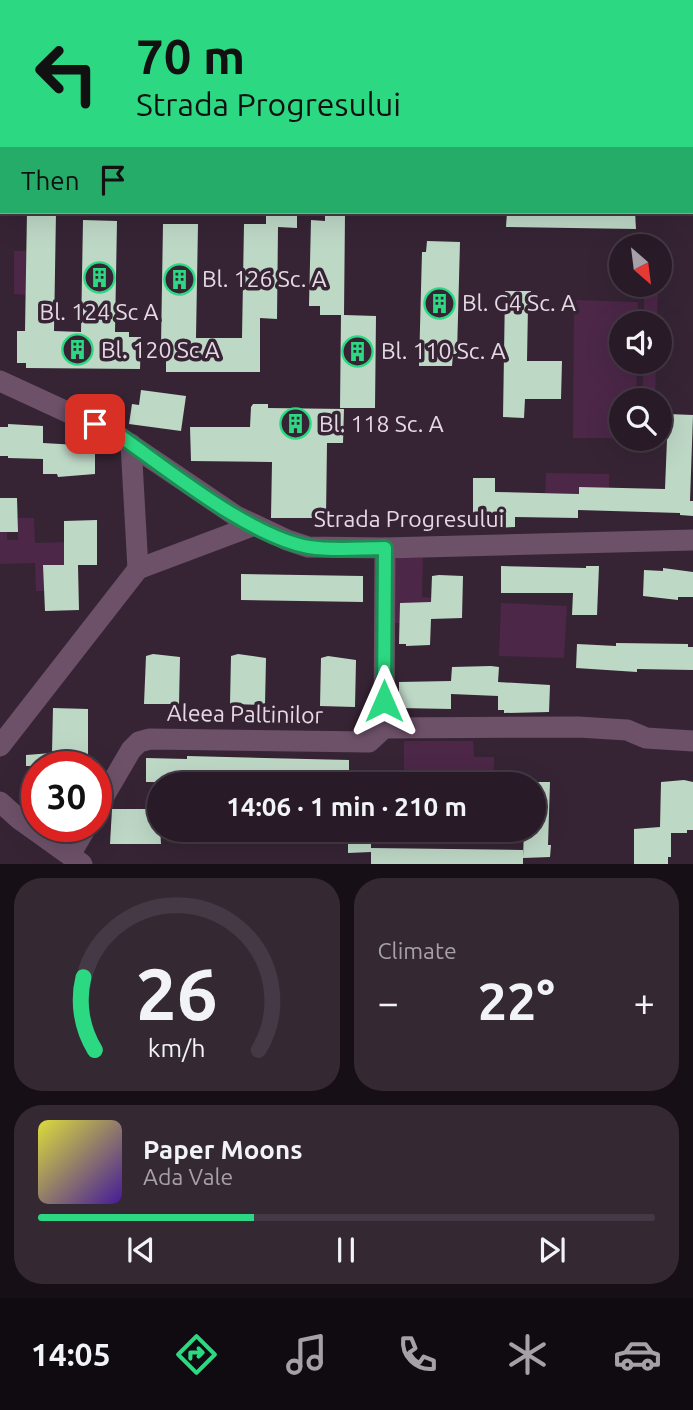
<!DOCTYPE html>
<html lang="en">
<head>
<meta charset="utf-8">
<style>
  :root { --surface:#281b27; --page:#342833; --text:#f1f3f6; --muted:#a5a1a7; --line:#443944; --accent:#2dd883 }
  body { margin:0; font-family:Ubuntu,sans-serif; background:var(--page); color:var(--text); height:100vh; display:flex; flex-direction:column; font-size:26px; white-space:nowrap }
  * { box-sizing:border-box; margin:0 }
  p { font-size:23px; color:var(--muted) }
  .icon { flex:none; width:38px; height:38px; fill:none; stroke:currentColor; stroke-width:2; stroke-linecap:round; stroke-linejoin:round }
  .map { position:relative; height:864px; overflow:hidden }
  .panel { display:flex; flex-direction:column; gap:14px; padding:14px; background:#160f15; flex:1 }
  .panel>* { flex:none }
  .hud { position:absolute; left:0px; top:0px; width:693px; height:214px; box-shadow:0 7px 28px #0002,0 0 0 2px var(--line); background:#2dd883; color:#111; overflow:hidden }
  .needle { width:46px; rotate:152deg }
  .fabs { position:absolute; left:609px; top:234px; display:grid; gap:14px }
  .fabs a { display:grid; place-items:center; width:63px; height:63px; border-radius:50%; background:var(--surface); box-shadow:0 7px 28px #0002,0 0 0 2px var(--line); font-size:35px }
  .speed { position:absolute; left:21px; top:751px; display:flex; gap:14px; font-size:35px; font-weight:700; text-align:center }
  .speed>* { display:grid; place-content:center; width:91px; height:91px; border-radius:50%; background:var(--surface); box-shadow:0 7px 28px #0002,0 0 0 2px var(--line); line-height:1 }
  .speed .limit { border:10px solid #d22; background:#fff; color:#111 }
  .pin { position:absolute; display:grid; place-items:center; width:60px; height:60px; color:#fff; margin:-30px; border-radius:14px; box-shadow:0 4px 10px #0006 }
  .me { position:absolute; width:77px; margin:-38px; rotate:0deg; stroke-linejoin:round; filter:drop-shadow(0 0 5px #0008) }
  .turn { display:flex; align-items:center; gap:24px; height:147px; padding:0 21px; font-size:32px }
  .turn .icon { width:91px; height:91px; stroke-width:2.5 }
  .turn b { display:block; font-size:49px; line-height:60px }
  .then { display:flex; align-items:center; height:66px; padding:0 21px; background:#0003; gap:14px; font-size:26px }
  .big { font-size:52px; font-weight:700; line-height:1.1 }
  .panel .tile { flex:1; display:flex; flex-direction:column; justify-content:center; gap:10px; min-width:0; padding:0 24px; border-radius:28px; background:var(--page) }
  .panel .dial { align-items:center; gap:0 }
  .dial svg { height:182px; overflow:visible; fill:none; stroke:var(--line); stroke-width:7; stroke-linecap:round; text-anchor:middle }
  .dial text { fill:var(--text); stroke:none }
  .song { display:flex; align-items:center; gap:21px }
  .cover { width:84px; height:84px; border-radius:10px; background:linear-gradient(135deg,hsl(60 70% 55%),hsl(260 70% 35%)) }
  .played { height:7px; border-radius:4px; background:linear-gradient(90deg,var(--accent) 35%,var(--line) 35%) }
  .keys { display:flex; justify-content:space-around; direction:ltr }
  .heat { display:flex; justify-content:space-between; align-items:center; font-size:38px; direction:ltr }
  .panel .tiles { flex:1; display:grid; gap:14px; grid-template-columns:1fr 1fr }
  .tile:last-child { grid-column:span 2 }
  .trip { position:absolute; left:147px; top:772px; width:399px; height:70px; border-radius:35px; background:var(--surface); box-shadow:0 7px 28px #0002,0 0 0 2px var(--line); font-weight:700; line-height:70px; text-align:center }
  .tabs { display:flex; height:112px; justify-content:space-around; align-items:center; background:#100b10; color:var(--muted) }
  .tabs .icon { width:49px; height:49px }
  .tabs .active { color:var(--accent) }
  .tabs b { font-size:32px; color:var(--text) }
  .map>svg:first-child { display:block }
</style>
</head>
<body>
<div class="map">
<svg width="693" height="864" viewBox="0 0 693 864">
  <rect width="100%" height="100%" fill="#362434"/>
  <g fill="#4c2748">
    <polygon points="14,251 26,251 26,295 14,294"/>
    <polygon points="644,285 658,285 657,324 644,324"/>
    <polygon points="574,300 638,302 637,324 621,324 621,362 637,362 636,401 621,401 621,438 573,438"/>
    <polygon points="643,362 656,362 655,401 643,401"/>
    <polygon points="546,473 609,474 609,488 579,487 579,494 545,493"/>
    <polygon points="18,518 34,518 35,543 64,542 64,571 44,566 44,591 36,591 35,563 0,564 0,532 7,532 7,540 18,540"/>
    <polygon points="398,558 423,558 422,597 434,598 434,604 400,603 400,615 403,623 394,623 394,561"/>
    <polygon points="501,603 567,606 564,658 499,656"/>
    <polygon points="404,741 473,741 474,757 494,757 494,784 404,784"/>
  </g>
  <g fill="#bed8c6">
    <polygon points="27,212 56,212 54,331 81,332 83,220 117,221 115,332 129,332 129,337 141,337 140,369 26,368 26,363 17,363 17,331 25,331"/>
    <polygon points="266,212 297,214 297,228 278,227 277,319 260,318 260,372 166,372 166,347 161,346 163,224 198,224 196,338 242,338 244,224 266,224"/>
    <polygon points="507,212 635,212 636,229 506,227"/>
    <polygon points="325,214 345,214 344,315 376,316 375,408 340,408 341,315 320,315 320,306 309,306 311,220 325,221"/>
    <polygon points="427,241 460,242 457,354 453,354 452,366 419,366 422,252 426,252"/>
    <polygon points="505,291 531,291 531,306 528,306 527,361 562,361 561,399 525,399 524,418 503,417"/>
    <polygon points="141,390 186,396 181,431 129,424 132,404 139,405"/>
    <polygon points="253,404 268,404 268,408 344,409 343,443 327,443 326,518 271,518 272,462 191,461 190,427 250,427 251,407"/>
    <polygon points="668,414 693,415 690,501 693,501 693,516 680,515 680,513 578,510 578,518 515,517 515,527 469,529 469,516 473,516 473,478 495,478 495,492 579,494 579,487 665,489"/>
    <polygon points="8,424 43,426 43,443 95,446 95,474 58,477 57,474 43,474 43,459 8,458 8,456 0,456 0,427 8,427"/>
    <polygon points="0,498 17,498 18,532 0,532"/>
    <polygon points="97,520 97,565 78,565 79,610 45,611 43,565 64,565 64,521"/>
    <polygon points="501,566 586,568 586,566 599,566 597,615 572,615 573,593 501,593"/>
    <polygon points="663,568 693,572 693,597 678,597 678,600 643,596 644,570 663,571"/>
    <polygon points="241,574 363,576 363,602 241,600"/>
    <polygon points="439,575 463,576 462,618 431,619 430,645 406,646 406,644 399,644 400,603 431,602 432,576"/>
    <polygon points="616,643 688,644 688,647 693,647 693,670 637,669 637,672 576,668 577,644 616,646"/>
    <polygon points="153,654 180,657 179,704 144,704 146,656"/>
    <polygon points="238,654 266,658 265,705 230,704 231,656"/>
    <polygon points="328,656 356,660 355,707 320,706 321,658"/>
    <polygon points="491,666 499,667 498,682 550,685 549,712 504,713 504,710 498,710 498,696 451,694 451,709 399,708 399,682 451,681 452,667"/>
    <polygon points="53,708 88,709 88,756 63,758 63,766 26,766 26,755 52,753"/>
    <polygon points="187,756 349,760 349,784 146,782 146,758 187,759"/>
    <polygon points="684,780 693,782 693,830 687,830 687,833 671,833 671,857 668,857 668,864 634,864 634,829 660,827 661,782"/>
    <polygon points="534,782 550,782 548,845 551,845 550,857 523,858 524,830 534,830"/>
    <polygon points="112,809 159,809 161,844 110,844"/>
    <polygon points="348,830 371,830 371,848 523,850 523,864 371,864 371,852 348,853"/>
  </g>
  <g fill="none" stroke-linecap="round" stroke-linejoin="round">
    <g stroke="#6d5169" stroke-width="21">
      <polyline points="0,381 115,434 236,516 287,540 308,547 385,548 693,540"/>
      <polyline points="131,444 138,569"/>
      <polyline points="384,728 385,548"/>
      <polyline points="0,746 138,569 255,525"/>
      <polyline points="0,802 19,819 82,864"/>
      <polyline points="96,810 131,750 139,742 150,739 369,742 384,728 578,727 627,730 646,738 693,741"/>
      <polyline points="70,855 87,826"/>
    </g>
    <g stroke="#ad74a6" stroke-width="21">
      <polyline points="0,35 2,35"/>
      <polyline points="691,58 693,58"/>
    </g>
  </g>
  <g fill="none" stroke-linecap="round" stroke-linejoin="round">
    <defs>
      <path id="route" d="M95 424 116 433C166 468 250 537 309 547 334 551 360 548 385 548L384 701"/>
    </defs>
    <use href="#route" stroke="#1d8c55" stroke-width="18"/>
    <use href="#route" stroke="#2dd883" stroke-width="12"/>
  </g>
  <defs>
    <symbol id="building-ring" viewBox="-11 -11 22 22"><circle r="9.5" fill="#362434" stroke="#2dd883" stroke-width="1.5"/><path d="M-4-6H4V6H1V3H-1V6H-4ZM-2.5-4.3h1.7v1.8h-1.7ZM.8-4.3h1.7v1.8H.8ZM-2.5-1h1.7V.8h-1.7ZM.8-1h1.7V.8H.8Z" fill="#2dd883"/></symbol>
  </defs>
  <g fill-rule="evenodd">
    <use href="#building-ring" x="82" y="260" width="35" height="35"/>
    <use href="#building-ring" x="162" y="262" width="35" height="35"/>
    <use href="#building-ring" x="422" y="286" width="35" height="35"/>
    <use href="#building-ring" x="60" y="332" width="35" height="35"/>
    <use href="#building-ring" x="340" y="334" width="35" height="35"/>
    <use href="#building-ring" x="278" y="406" width="35" height="35"/>
  </g>
  <g text-anchor="middle" stroke-width="7" stroke-linejoin="round" paint-order="stroke">
    <g font-size="23" fill="#e5d9e3" stroke="#362434" text-anchor="start">
      <text x="202" y="287">Bl. 126 Sc. A</text>
      <text x="462" y="311">Bl. G4 Sc. A</text>
      <text x="99" y="320" text-anchor="middle">Bl. 124 Sc A</text>
      <text x="101" y="358">Bl. 120 Sc A</text>
      <text x="381" y="359">Bl. 110 Sc. A</text>
      <text x="319" y="432">Bl. 118 Sc. A</text>
    </g>
    <g font-size="23" fill="#e5d9e3" stroke="#362434">
      <text x="409" y="527">Strada Progresului</text>
      <text transform="translate(245 714) rotate(1)" y="8">Aleea Paltinilor</text>
    </g>
  </g>
</svg>
<div class="fabs">
<a><svg class="needle" viewBox="-14 -14 28 28"><path d="M0-13l5 13h-10z" fill="#e53935"/><path d="M0 13l5-13h-10z" fill="#a5a1a7"/></svg></a>
<a><svg class="icon" aria-label="sound" viewBox="0 0 24 24"><path d="M4 9h4l5-4v14l-5-4H4zM17 9q2 3 0 6"/></svg></a>
<a><svg class="icon" aria-label="search" viewBox="0 0 24 24"><circle cx="10" cy="10" r="6"/><path d="M15 15l6 6"/></svg></a>
</div>
<div class="speed"><div class="limit">30</div></div>
<div class="pin" style="left:95px;top:424px;background:#d93025"><svg class="icon" aria-label="arrive" viewBox="0 0 24 24"><path d="M6 21V4h12l-3 4 3 4H6"/></svg></div>
<svg class="me" style="left:384px;top:701px" viewBox="-20 -20 40 40"><path d="M0-17L14 15 0 8-14 15z" fill="#2dd883" stroke="#fff" stroke-width="4"/></svg>
<div class="trip">14:06 · 1 min · 210 m</div>
<div class="hud">
<div class="turn"><svg class="icon" aria-label="left" viewBox="0 0 24 24"><path d="M17 20v-9H6M10 6l-5 5 5 5"/></svg><div><b>70 m</b>Strada Progresului</div></div>
<div class="then">Then<svg class="icon" aria-label="arrive" viewBox="0 0 24 24"><path d="M6 21V4h12l-3 4 3 4H6"/></svg></div>
</div>
</div>
<section class="panel">
<div class="tiles">
<div class="tile dial"><svg viewBox="0 0 100 80">
<path d="M14 69A42 42 0 1 1 86 69"/>
<path d="M14 69A42 42 0 0 1 9 37" stroke="#2dd883"/>
<text x="50" y="56" font-size="32" font-weight="700">26</text>
<text x="50" y="72" font-size="11">km/h</text>
</svg></div>
<div class="tile"><p>Climate</p>
<div class="heat"><a>−</a><b class="big">22°</b><a>+</a></div>
</div>
<div class="tile">
<div class="song"><i class="cover"></i><div><b>Paper Moons</b><p>Ada Vale</p></div></div>
<div class="played"></div>
<div class="keys"><svg class="icon" aria-label="previous" viewBox="0 0 24 24"><path d="M18 5L8 12l10 7zM5 5v14"/></svg><svg class="icon" aria-label="pause" viewBox="0 0 24 24"><path d="M8 5v14M16 5v14"/></svg><svg class="icon" aria-label="next" viewBox="0 0 24 24"><path d="M6 5l10 7-10 7zM19 5v14"/></svg></div>
</div>
</div>
</section>
<nav class="tabs">
<b>14:05</b>
<svg class="icon active" aria-label="directions" viewBox="0 0 24 24"><path d="M12 3l9 9-9 9-9-9zM9 14v-3h6M13 9l2 2-2 2"/></svg>
<svg class="icon" aria-label="music" viewBox="0 0 24 24"><path d="M9 18V5l10-2v13"/><circle cx="6" cy="18" r="3"/><circle cx="16" cy="16" r="3"/></svg>
<svg class="icon" aria-label="phone" viewBox="0 0 24 24"><path d="M5 4h4l2 5-3 2q2 4 5 5l2-3 5 2v4C11 20 4 13 5 4z"/></svg>
<svg class="icon" aria-label="climate" viewBox="0 0 24 24"><path d="M12 3v18M4 7l16 10M4 17L20 7"/></svg>
<svg class="icon" aria-label="car" viewBox="0 0 24 24"><path d="M5 17H2v-5l4-1 3-4h7l3 4 3 1v5h-3M9 17h6M6 11h13"/><circle cx="7" cy="17" r="2"/><circle cx="17" cy="17" r="2"/></svg>
</nav>
</body>
</html>
